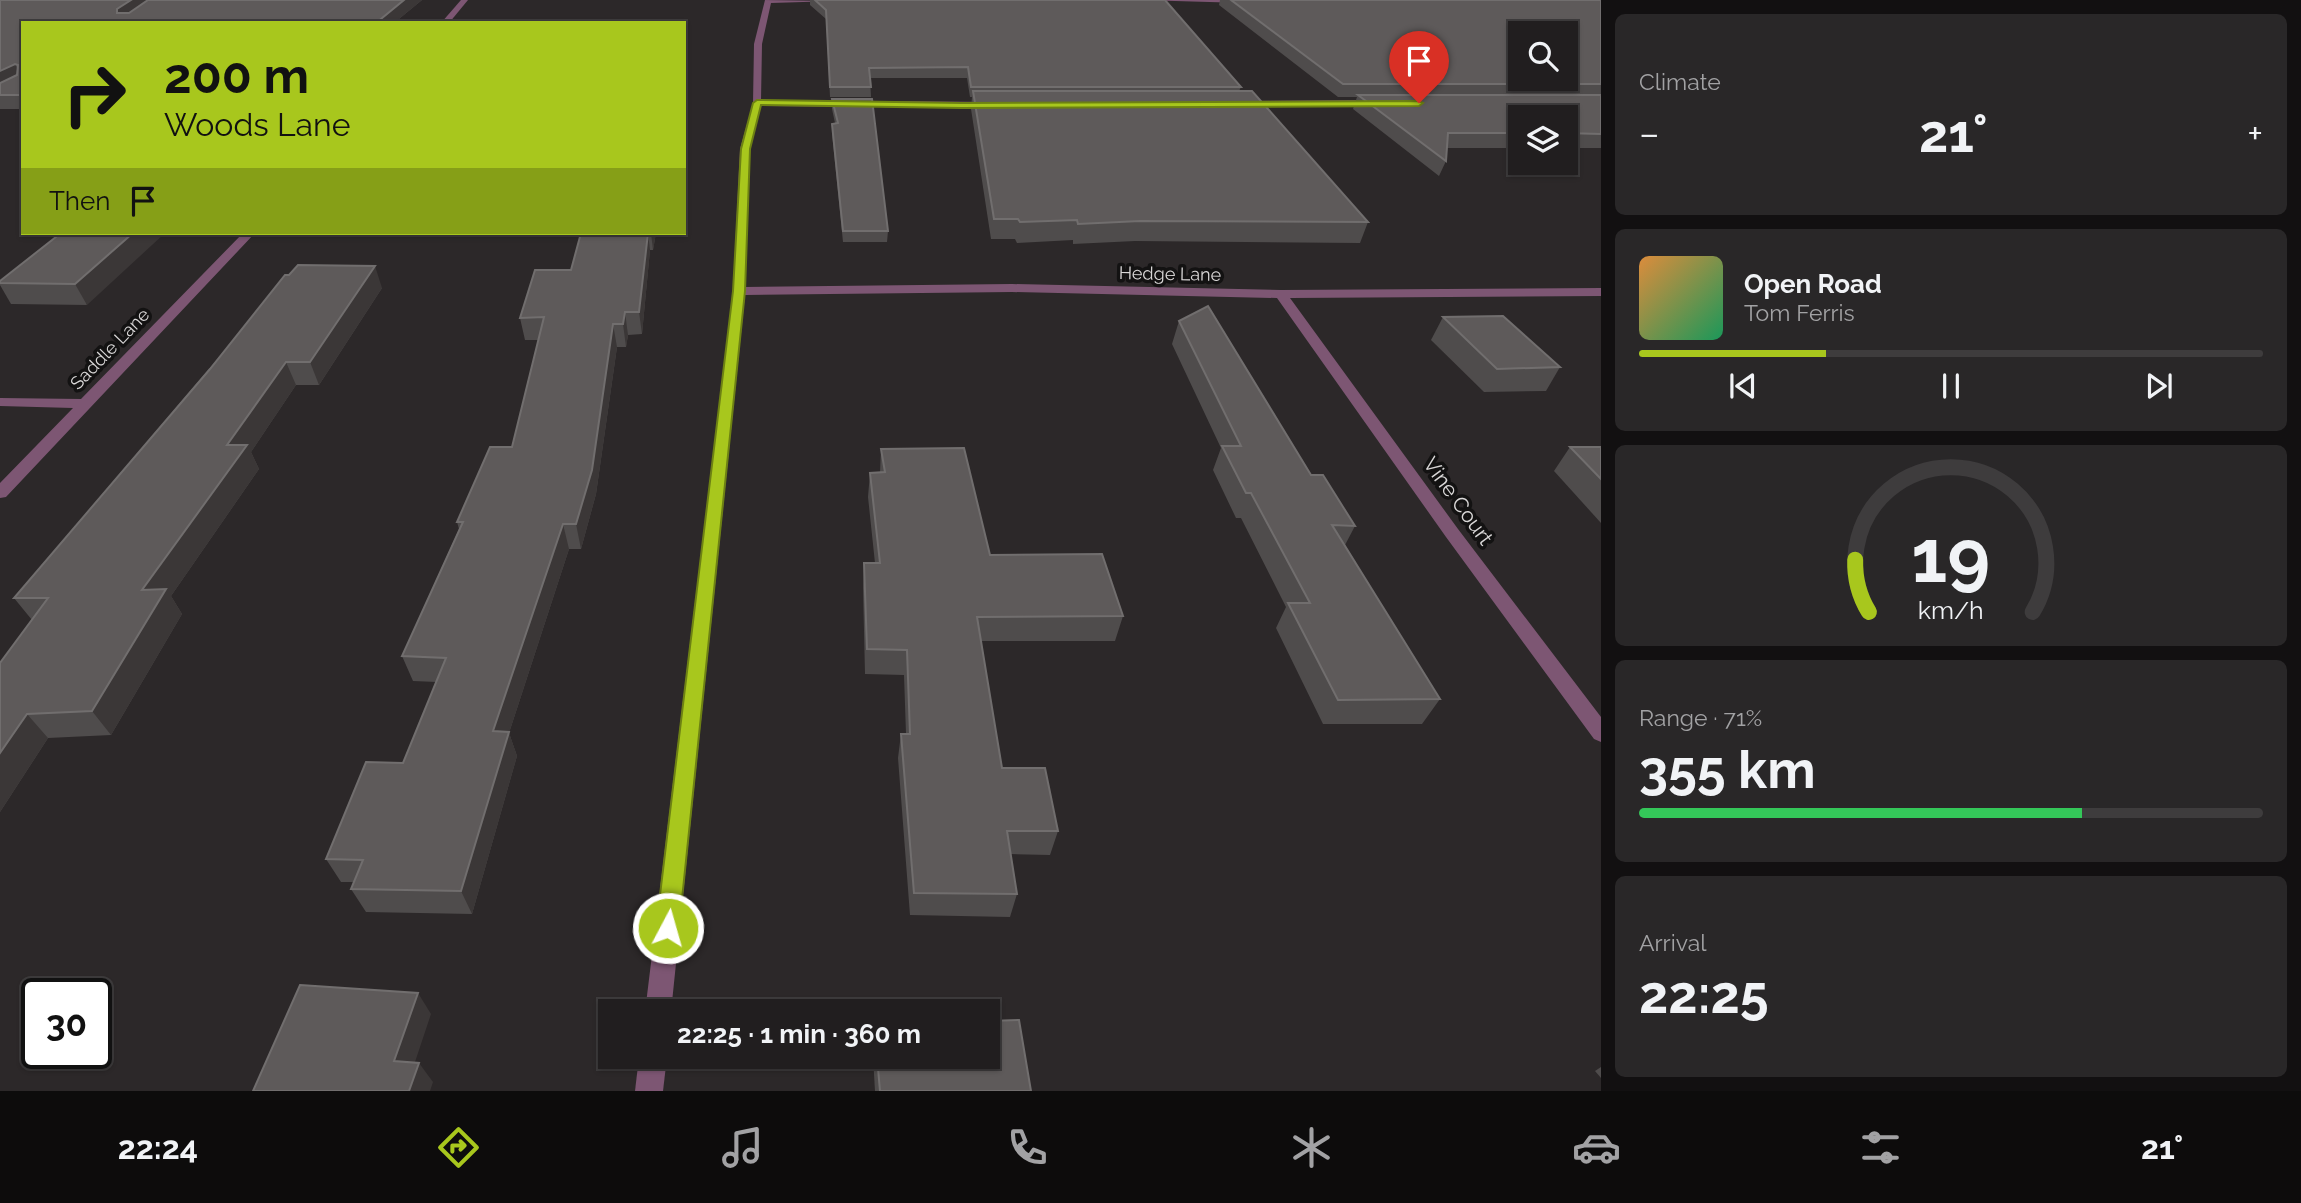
<!DOCTYPE html>
<html lang="en">
<head>
<meta charset="utf-8">
<style>
  :root { --surface:#211e1f; --page:#292728; --text:#f1f3f6; --muted:#a2a2a4; --line:#3e3c3d; --accent:#a8c71d }
  body { margin:0; font-family:Raleway,sans-serif; background:var(--page); color:var(--text); height:100vh; display:flex; flex-direction:column; font-size:26px; white-space:nowrap }
  * { box-sizing:border-box; margin:0 }
  p { font-size:23px; color:var(--muted) }
  .icon { flex:none; width:38px; height:38px; fill:none; stroke:currentColor; stroke-width:2; stroke-linecap:round; stroke-linejoin:round }
  .map { position:relative; flex:1; overflow:hidden }
  .sheet { display:flex; flex-direction:column; gap:14px; padding:14px; background:#121011; width:700px }
  .sheet>* { flex:none }
  .guide { position:absolute; left:21px; top:21px; width:665px; height:214px; border-radius:0px; box-shadow:0 2px 5px #0004,0 0 0 2px var(--line); background:#a8c71d; color:#111; overflow:hidden }
  .controls { position:absolute; left:1508px; top:21px; display:grid; gap:14px }
  .controls a { display:grid; place-items:center; width:70px; height:70px; border-radius:0px; background:var(--surface); box-shadow:0 2px 5px #0004,0 0 0 2px var(--line); font-size:35px }
  .speed { position:absolute; left:21px; top:978px; display:flex; gap:14px; font-size:35px; font-weight:700; text-align:center }
  .speed>* { display:grid; place-content:center; width:91px; height:91px; border-radius:50%; background:var(--surface); box-shadow:0 2px 5px #0004,0 0 0 2px var(--line); line-height:1 }
  .speed .limit { border:4px solid #111; border-radius:10px; background:#fff; color:#111 }
  .pin { position:absolute; display:grid; place-items:center; width:60px; height:60px; color:#fff; margin:-72px -30px; border-radius:50% 50% 50% 0; rotate:-45deg; box-shadow:0 0 7px #0007 }
  .pin .icon { rotate:45deg }
  .me { position:absolute; width:77px; margin:-38px; rotate:6deg; stroke-linejoin:round; filter:drop-shadow(0 0 5px #0008) }
  .turn { display:flex; align-items:center; gap:24px; height:147px; padding:0 28px; font-size:32px }
  .turn .icon { width:91px; height:91px; stroke-width:2.5 }
  .turn b { display:block; font-size:49px; line-height:60px }
  .then { display:flex; align-items:center; height:66px; padding:0 28px; background:#0003; gap:14px; font-size:26px }
  .big { font-size:52px; font-weight:700; line-height:1.1 }
  .sheet .widget { flex:1; display:flex; flex-direction:column; justify-content:center; gap:10px; min-width:0; padding:0 24px; border-radius:10px; background:var(--page) }
  .sheet .dial { align-items:center; gap:0 }
  .dial svg { height:182px; overflow:visible; fill:none; stroke:var(--line); stroke-width:7; stroke-linecap:round; text-anchor:middle }
  .dial text { fill:var(--text); stroke:none }
  .song { display:flex; align-items:center; gap:21px }
  .cover { width:84px; height:84px; border-radius:10px; background:linear-gradient(135deg,hsl(30 70% 55%),hsl(150 70% 35%)) }
  .played { height:7px; border-radius:4px; background:linear-gradient(90deg,var(--accent) 30%,var(--line) 30%) }
  .keys { display:flex; justify-content:space-around; direction:ltr }
  .heat { display:flex; justify-content:space-between; align-items:center; font-size:38px; direction:ltr }
  .charge { height:10px; border-radius:5px; background:linear-gradient(90deg,#34c759 71%,var(--line) 0) }
  .trip { position:absolute; left:598px; top:999px; width:402px; height:70px; border-radius:0px; background:var(--surface); box-shadow:0 2px 5px #0004,0 0 0 2px var(--line); font-weight:700; line-height:70px; text-align:center }
  .tab-bar { display:flex; height:112px; justify-content:space-around; align-items:center; background:#0d0c0c; color:var(--muted) }
  .tab-bar .icon { width:49px; height:49px }
  .tab-bar .active { color:var(--accent) }
  .tab-bar b { font-size:32px; color:var(--text) }
  main { display:flex; flex:1; min-height:0 }
  .map>svg:first-child { display:block }
</style>
</head>
<body>
<main>
<div class="map">
<svg width="1601" height="1091" viewBox="0 0 1601 1091">
  <rect width="100%" height="100%" fill="#2c2829"/>
  <g fill="none" stroke-linecap="round" stroke-linejoin="round">
    <g fill="#7d5673" fill-rule="evenodd">
      <polygon points="461,0 468,0 449,23 441,23"/>
      <polygon points="765,0 836,1 771,3 762,44 761,100 996,102 1000,105 996,108 761,106 750,149 745,287 1012,284 1281,290 1601,288 1601,296 1290,298 1458,529 1601,717 1601,742 1594,739 1446,537 1277,298 1012,292 745,295 671,1012 645,1012 733,291 740,149 753,103 754,44"/>
      <polygon points="1140,0 1247,0 1247,1 1244,3"/>
      <polygon points="1377,100 1380,101 1380,105 1241,107 1237,104 1241,101"/>
      <polygon points="243,233 255,233 6,497 0,498 0,483 73,408 0,406 0,398 81,399"/>
      <polygon points="639,1057 667,1057 663,1091 635,1091"/>
    </g>
  </g>
  <g fill="#4f4c4c">
    <polygon points="0,0 422,0 394,23 23,23 23,109 0,109"/>
    <polygon points="810,0 1165,0 1241,87 1239,91 1368,222 1360,243 1135,241 1073,244 1073,240 1017,243 1015,239 991,239 971,109 972,97 970,97 967,78 870,78 871,97 830,97 826,19 810,5"/>
    <polygon points="1220,0 1601,0 1601,148 1566,148 1566,117 1521,117 1521,148 1447,148 1446,161 1439,176 1353,109 1357,97 1338,97 1219,5"/>
    <polygon points="832,99 888,231 887,242 843,242 832,133 832,124 835,123 832,109"/>
    <polygon points="61,233 87,305 11,304 0,285 0,281"/>
    <polygon points="581,233 656,233 653,250 650,250 642,334 628,335 626,347 617,347 596,494 581,549 569,549 509,733 517,756 472,914 366,912 351,889 354,882 341,882 326,859 403,763 437,682 413,681 402,656 459,529 457,522 512,447 538,340 525,340 520,318 571,270"/>
    <polygon points="289,275 382,288 319,385 296,385 251,452 259,469 171,596 182,614 111,735 48,738 0,812 0,663 32,620 14,598"/>
    <polygon points="1443,317 1560,367 1546,391 1484,392 1431,340"/>
    <polygon points="1179,321 1355,526 1345,545 1440,699 1422,724 1323,724 1276,628 1286,607 1241,518 1236,518 1213,470 1221,448 1172,344"/>
    <polygon points="1570,447 1601,447 1601,523 1554,471"/>
    <polygon points="881,449 990,555 1123,616 1115,641 981,641 1002,768 1058,831 1050,855 1011,854 1017,894 1010,917 910,915 898,758 901,734 906,734 904,675 865,674 863,588 864,563 875,563 868,497 870,473 880,473"/>
    <polygon points="873,1057 989,1057 1031,1091 875,1091"/>
    <polygon points="1601,1067 1601,1078 1595,1071"/>
  </g>
  <g fill="#3b3737">
    <polygon points="131,0 152,0 122,21 117,13 117,9"/>
    <polygon points="404,0 422,0 394,23 376,23"/>
    <polygon points="15,64 22,78 0,88 0,71"/>
    <polygon points="133,233 165,233 87,305 75,284"/>
    <polygon points="648,233 650,250 642,334 639,312"/>
    <polygon points="651,233 656,233 653,250"/>
    <polygon points="375,266 382,288 319,385 310,362"/>
    <polygon points="625,312 628,335 626,347 623,324"/>
    <polygon points="613,324 617,347 596,494 581,549 576,524"/>
    <polygon points="286,362 296,385 251,452 259,469 171,596 182,614 111,735 92,711 142,590 227,445"/>
    <polygon points="563,524 569,549 509,733 517,756 472,914 461,891 493,731"/>
    <polygon points="27,714 48,738 0,812 0,753"/>
    <polygon points="418,993 431,1014 409,1080 394,1061"/>
    <polygon points="419,1063 433,1082 430,1091 409,1091"/>
  </g>
  <g fill="#5e5a5a" stroke="#716e6e" stroke-width="2" fill-rule="evenodd">
    <polygon points="0,0 131,0 117,9 117,13 129,13 148,0 404,0 376,23 23,23 23,95 0,95 0,83 17,75 18,65 15,64 0,71"/>
    <polygon points="815,0 1165,0 1241,87 971,87 968,67 869,68 871,87 830,87 826,10"/>
    <path d="M1231 0H1601V84H1343ZM1521 33H1566V79H1521Z"/>
    <polygon points="973,91 1252,91 1368,222 1140,221 1078,224 1077,220 1020,222 1018,219 994,219"/>
    <polygon points="1358,95 1601,95 1601,134 1566,133 1566,117 1521,117 1521,133 1448,133 1446,161"/>
    <polygon points="832,99 872,99 888,231 843,231 832,124 838,123"/>
    <polygon points="61,233 133,233 75,284 0,283 0,281"/>
    <polygon points="581,233 648,233 639,312 625,312 623,324 613,324 592,470 576,524 563,524 493,731 509,732 461,891 351,889 363,860 326,859 366,762 403,763 446,658 402,656 463,522 457,522 490,447 512,447 544,317 520,318 535,270 571,270"/>
    <polygon points="298,265 375,266 310,362 286,362 227,445 247,445 142,590 166,589 92,711 27,714 0,753 0,663 48,598 14,598 210,369 285,275 289,275"/>
    <polygon points="1208,306 1311,475 1323,475 1355,526 1332,525 1440,699 1338,700 1288,603 1310,603 1251,493 1246,493 1222,446 1241,446 1179,321"/>
    <polygon points="1503,316 1560,367 1497,369 1443,317"/>
    <polygon points="1570,447 1601,447 1601,479"/>
    <polygon points="964,448 990,555 1102,554 1123,616 977,617 1002,768 1045,768 1058,831 1007,831 1017,894 914,893 901,734 910,734 907,650 867,649 864,563 880,563 870,473 885,472 881,449"/>
    <polygon points="300,985 418,993 394,1061 419,1063 409,1091 253,1091"/>
    <polygon points="1019,1020 1031,1091 880,1091 877,1057 989,1057 989,1021"/>
  </g>
  <polygon fill="#a8c71d" stroke="#6d8113" stroke-width="2" points="757,100 962,103 1419,101 1423,103 1419,106 962,108 761,105 750,149 745,291 679,928 676,936 668,939 660,936 656,928 733,291 741,149 753,103"/>
  <g text-anchor="middle" stroke-width="7" stroke-linejoin="round" paint-order="stroke">
    <g font-size="18" fill="#d9d7d7" stroke="#131212">
      <text transform="translate(1170 274) rotate(1)" y="6">Hedge Lane</text>
      <text transform="translate(110 349) rotate(-46)" y="6">Saddle Lane</text>
    </g>
    <g font-size="21" fill="#d9d7d7" stroke="#131212">
      <text transform="translate(1458 501) rotate(54)" y="7">Vine Court</text>
    </g>
  </g>
</svg>
<div class="controls">
<a><svg class="icon" aria-label="search" viewBox="0 0 24 24"><circle cx="10" cy="10" r="6"/><path d="M15 15l6 6"/></svg></a>
<a><svg class="icon" aria-label="layers" viewBox="0 0 24 24"><path d="M12 4l9 5-9 5-9-5zM3 14l9 5 9-5"/></svg></a>
</div>
<div class="speed"><div class="limit">30</div></div>
<div class="pin" style="left:1419px;top:103px;background:#d93025"><svg class="icon" aria-label="arrive" viewBox="0 0 24 24"><path d="M6 21V4h12l-3 4 3 4H6"/></svg></div>
<svg class="me" style="left:668px;top:928px" viewBox="-20 -20 40 40"><circle r="17" fill="#a8c71d" stroke="#fff" stroke-width="3"/><path d="M0-11L8 9 0 5-8 9z" fill="#fff"/></svg>
<div class="trip">22:25 · 1 min · 360 m</div>
<div class="guide">
<div class="turn"><svg class="icon" aria-label="right" viewBox="0 0 24 24"><path d="M7 20v-9h11M14 6l5 5-5 5"/></svg><div><b>200 m</b>Woods Lane</div></div>
<div class="then">Then<svg class="icon" aria-label="arrive" viewBox="0 0 24 24"><path d="M6 21V4h12l-3 4 3 4H6"/></svg></div>
</div>
</div>
<section class="sheet">
<div class="widget"><p>Climate</p>
<div class="heat"><a>−</a><b class="big">21°</b><a>+</a></div>
</div>
<div class="widget">
<div class="song"><i class="cover"></i><div><b>Open Road</b><p>Tom Ferris</p></div></div>
<div class="played"></div>
<div class="keys"><svg class="icon" aria-label="previous" viewBox="0 0 24 24"><path d="M18 5L8 12l10 7zM5 5v14"/></svg><svg class="icon" aria-label="pause" viewBox="0 0 24 24"><path d="M8 5v14M16 5v14"/></svg><svg class="icon" aria-label="next" viewBox="0 0 24 24"><path d="M6 5l10 7-10 7zM19 5v14"/></svg></div>
</div>
<div class="widget dial"><svg viewBox="0 0 100 80">
<path d="M14 69A42 42 0 1 1 86 69"/>
<path d="M14 69A42 42 0 0 1 8 46" stroke="#a8c71d"/>
<text x="50" y="56" font-size="32" font-weight="700">19</text>
<text x="50" y="72" font-size="11">km/h</text>
</svg></div>
<div class="widget"><p>Range · 71%</p><b class="big">355 km</b><div class="charge"></div></div>
<div class="widget"><p>Arrival</p><b class="big">22:25</b></div>
</section>
</main>
<nav class="tab-bar">
<b>22:24</b>
<svg class="icon active" aria-label="directions" viewBox="0 0 24 24"><path d="M12 3l9 9-9 9-9-9zM9 14v-3h6M13 9l2 2-2 2"/></svg>
<svg class="icon" aria-label="music" viewBox="0 0 24 24"><path d="M9 18V5l10-2v13"/><circle cx="6" cy="18" r="3"/><circle cx="16" cy="16" r="3"/></svg>
<svg class="icon" aria-label="phone" viewBox="0 0 24 24"><path d="M5 4h4l2 5-3 2q2 4 5 5l2-3 5 2v4C11 20 4 13 5 4z"/></svg>
<svg class="icon" aria-label="climate" viewBox="0 0 24 24"><path d="M12 3v18M4 7l16 10M4 17L20 7"/></svg>
<svg class="icon" aria-label="car" viewBox="0 0 24 24"><path d="M5 17H2v-5l4-1 3-4h7l3 4 3 1v5h-3M9 17h6M6 11h13"/><circle cx="7" cy="17" r="2"/><circle cx="17" cy="17" r="2"/></svg>
<svg class="icon" aria-label="filters" viewBox="0 0 24 24"><path d="M4 7h16M4 17h16"/><circle cx="9" cy="7" r="2"/><circle cx="15" cy="17" r="2"/></svg>
<b>21°</b>
</nav>
</body>
</html>
